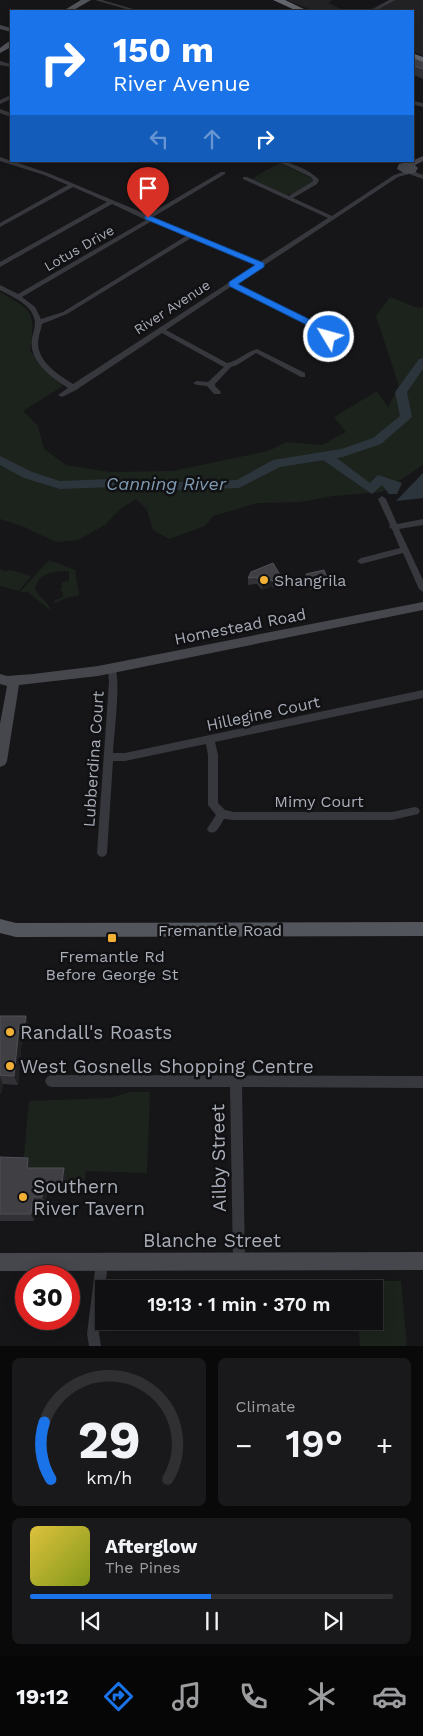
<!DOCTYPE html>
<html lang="en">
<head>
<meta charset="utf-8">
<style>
  :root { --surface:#101012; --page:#19191b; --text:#f1f3f6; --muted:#9c9d9f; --line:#303032; --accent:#1a73e8 }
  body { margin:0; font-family:"Work Sans",sans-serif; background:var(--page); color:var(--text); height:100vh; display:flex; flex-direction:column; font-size:19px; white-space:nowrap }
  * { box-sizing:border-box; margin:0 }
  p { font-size:16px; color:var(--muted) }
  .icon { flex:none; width:28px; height:28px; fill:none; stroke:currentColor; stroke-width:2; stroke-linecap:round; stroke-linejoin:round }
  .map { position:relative; height:1346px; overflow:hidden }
  .side { display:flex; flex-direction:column; gap:12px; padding:12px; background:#09090a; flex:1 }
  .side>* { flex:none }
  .guide { position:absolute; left:10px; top:10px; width:404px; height:152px; border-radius:0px; box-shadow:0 2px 12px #0003,0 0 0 1px var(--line); background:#1a73e8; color:#fff; overflow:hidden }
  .speed { position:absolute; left:15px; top:1265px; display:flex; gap:10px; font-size:25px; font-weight:700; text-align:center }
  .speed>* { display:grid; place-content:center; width:65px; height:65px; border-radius:50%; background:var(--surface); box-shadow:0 2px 12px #0003,0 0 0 1px var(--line); line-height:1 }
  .speed .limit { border:8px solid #d22; background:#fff; color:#111 }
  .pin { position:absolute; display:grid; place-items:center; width:42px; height:42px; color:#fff; margin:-51px -21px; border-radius:50% 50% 50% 0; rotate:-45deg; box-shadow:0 0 5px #0007 }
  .pin .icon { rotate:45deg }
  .me { position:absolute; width:55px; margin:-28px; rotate:307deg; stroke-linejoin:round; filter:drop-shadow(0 0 4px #0008) }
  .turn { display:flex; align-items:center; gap:18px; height:105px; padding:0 20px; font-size:22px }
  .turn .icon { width:65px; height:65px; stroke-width:2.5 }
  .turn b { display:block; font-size:35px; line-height:42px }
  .lanes { display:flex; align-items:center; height:48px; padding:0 20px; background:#0003; justify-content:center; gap:25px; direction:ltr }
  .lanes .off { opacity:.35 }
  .big { font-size:38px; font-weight:600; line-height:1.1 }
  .side .widget { flex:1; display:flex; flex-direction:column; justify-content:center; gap:8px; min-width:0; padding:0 18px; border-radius:8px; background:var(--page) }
  .side .dial { align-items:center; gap:0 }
  .dial svg { height:130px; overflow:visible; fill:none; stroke:var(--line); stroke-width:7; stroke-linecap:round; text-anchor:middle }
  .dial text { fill:var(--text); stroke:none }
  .song { display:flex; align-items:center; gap:15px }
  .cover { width:60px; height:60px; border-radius:8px; background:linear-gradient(135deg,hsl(50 70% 55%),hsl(70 70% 35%)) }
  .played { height:5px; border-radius:2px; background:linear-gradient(90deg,var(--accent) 50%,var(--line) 50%) }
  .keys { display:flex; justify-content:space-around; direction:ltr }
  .heat { display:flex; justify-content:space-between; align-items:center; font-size:28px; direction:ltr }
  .side .tiles { flex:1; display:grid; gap:12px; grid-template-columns:1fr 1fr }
  .widget:last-child { grid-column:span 2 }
  .trip { position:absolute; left:95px; top:1280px; width:288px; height:50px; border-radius:0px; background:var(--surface); box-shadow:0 2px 12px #0003,0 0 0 1px var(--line); font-weight:600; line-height:50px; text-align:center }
  .menu { display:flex; height:80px; justify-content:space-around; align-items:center; background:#060607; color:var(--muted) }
  .menu .icon { width:35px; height:35px }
  .menu .on { color:var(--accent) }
  .menu b { font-size:22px; color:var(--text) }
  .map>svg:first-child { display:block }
</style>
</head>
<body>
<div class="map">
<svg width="423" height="1346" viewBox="0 0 423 1346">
  <rect width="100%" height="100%" fill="#161618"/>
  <g fill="#222225">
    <polygon points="286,0 333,0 328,3 346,11 314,11"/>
    <polygon points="389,0 423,0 423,56 413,51 412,11 366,11"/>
  </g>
  <g fill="#1c231d">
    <polygon points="280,163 312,178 312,183 293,194 287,195 253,180 256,176"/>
    <path d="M0 292C35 312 35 311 30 351L63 386 23 411 38 426 44 449 66 465 110 472 173 471 268 451 287 442 322 445 346 432 334 417 377 391 388 407 399 386 376 316 390 297 418 308 423 307V465L382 492 333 496 300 502 258 503 213 516 205 526 169 539 153 530 147 510 136 499 120 509 105 525 78 540 56 542 24 527 0 519Z"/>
    <path d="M49 560 75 570 79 595 66 598 53 604 55 600 63 597V593L60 589 62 588V582L69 581V571C54 571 39 572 35 589 39 598 48 601 51 611L28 592H20Z"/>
    <polygon points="0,569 5,571 11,570 31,576 19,591 0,586"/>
    <path d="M130 1092H150L147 1173 86 1171 83 1192C61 1190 36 1183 23 1165L29 1101 110 1098Z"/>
    <polygon points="355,1281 401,1281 407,1346 360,1346 358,1321 374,1321 374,1289 356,1289"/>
  </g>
  <g fill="#2c353c">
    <polygon points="334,456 370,483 378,475 402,483 397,494 389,494 382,485 372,494 320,458"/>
    <polygon points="423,473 423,498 396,501"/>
  </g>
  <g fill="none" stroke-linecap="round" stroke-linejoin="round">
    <polygon fill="#2c353c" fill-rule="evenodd" points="423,358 423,369 407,392 412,417 381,444 343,457 280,467 239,488 186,490 113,487 60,489 24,478 0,465 0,456 32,472 60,481 113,479 186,482 237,480 273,460 341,449 373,438 400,416 395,392 419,359"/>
    <g fill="#37383d" fill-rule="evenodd">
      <polygon points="95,0 102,0 140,11 133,11"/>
      <polygon points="389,0 395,0 375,11 370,11"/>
      <polygon points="0,61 11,64 11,67 0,65"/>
      <polygon points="11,95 11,99 0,104 0,100"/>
      <polygon points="412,101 423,103 423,107 412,104"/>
      <polygon points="0,109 11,113 11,117 0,113"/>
      <path d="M0 157 48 173 148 215 221 172H225V174L153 217 260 262 328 218 243 179V177H247L289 196 312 182 313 180 311 177 277 161C289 161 312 171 319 180L317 184 293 198 332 216 394 175 410 170 423 175V179L409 174 398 177 236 284 326 329 332 335 330 341H326V335L322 331 232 286 166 330 227 363C238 361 246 352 257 349L305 373V377H301L256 353 237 365 231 367 215 384V386L221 392 220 394H214L207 386 197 385 193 383 197 381 208 382 224 367 162 333 76 390 62 397 58 395 68 388C51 377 28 361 32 338 34 330 37 323 33 315 28 303 11 296 0 290V285L18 294 146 220 112 204 0 267V262L107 202 73 187 0 227V223L68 185 44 175 0 161ZM152 221 186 236 63 312 41 319 35 307 22 297ZM191 238 256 265 73 384C59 375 39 363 38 344 38 337 41 330 42 324L67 314Z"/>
      <polygon points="382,496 386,499 397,524 423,519 423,525 399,529 423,580 423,592 419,589 403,553 361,564 357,561 361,558 400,548 392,529 389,527 390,525 378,499"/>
      <path d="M112 665 115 666C121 682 114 733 113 753H125L423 690V698L215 742 218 755V803L225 810 234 812H392L415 807 418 808 420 811 418 814 392 820H234L224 819C220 825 217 835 209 832L207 829 216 815 208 805V755L206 744 125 761H113L107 853 105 856 102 857 99 856 97 853 109 682 108 668 109 666Z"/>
      <polygon points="51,1075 423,1076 423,1088 242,1087 245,1262 243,1266 239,1268 235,1266 233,1262 230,1087 51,1087 47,1085 45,1081 47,1077"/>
      <polygon points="102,1256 106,1258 108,1262 105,1289 104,1289 99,1334 101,1346 89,1346 87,1334 96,1262 98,1258"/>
    </g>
    <g fill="#45474d" fill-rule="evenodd">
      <polygon points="0,25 11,28 11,32 0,29"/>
      <polygon points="423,156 423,161 415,165 418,168 415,173 406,174 397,169 399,164 412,161"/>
      <polygon points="423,602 423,610 98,676 19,685 7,761 5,765 0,767 0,724 7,686 0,684 0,674 7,676 33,674 98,666"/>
      <polygon points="423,1252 423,1270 0,1271 0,1253"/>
    </g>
    <g fill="#53555c" fill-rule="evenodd">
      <polygon points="81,0 91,0 72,11 63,11"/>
      <polygon points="8,42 11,42 11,47 0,53 0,48"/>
      <polygon points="0,919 16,923 423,922 423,936 16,937 0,933"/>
    </g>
    <g fill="#63666e" fill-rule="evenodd">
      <polygon points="273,0 285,0 308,11 297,11"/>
      <polygon points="412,53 423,57 423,63 412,59"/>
    </g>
  </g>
  <g fill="#323236">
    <polygon points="412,58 423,62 423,79 412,74"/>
    <polygon points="273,563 281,585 273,588 272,586 262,590 257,584 248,585 248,578"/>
    <polygon points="306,574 328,580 327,587 310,590 305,580"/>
    <polygon points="0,1016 26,1016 29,1025 28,1037 22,1037 18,1085 3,1084 1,1093 0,1093"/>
    <polygon points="0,1157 28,1158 31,1165 31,1168 66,1176 65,1190 47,1190 46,1204 36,1204 34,1221 0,1221"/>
  </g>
  <g fill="#212124">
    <polygon points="282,578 281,585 273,588 273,581"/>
    <polygon points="272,580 272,586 262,590 262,584"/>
    <polygon points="328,580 327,587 310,590 310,584"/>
    <polygon points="26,1016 29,1025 28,1037 24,1028"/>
    <polygon points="19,1027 22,1037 18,1085 14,1076"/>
    <polygon points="0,1077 3,1084 1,1093 0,1092"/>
    <polygon points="28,1158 31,1165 30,1175 27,1168"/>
    <polygon points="64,1168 66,1176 65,1190 62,1183"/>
    <polygon points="44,1183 47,1190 46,1204 42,1197"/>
    <polygon points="33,1197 36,1204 34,1221 31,1214"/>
  </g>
  <g fill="#3f3f44" stroke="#4f5156">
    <polygon points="412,58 423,62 423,69 412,65"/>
    <polygon points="273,563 282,578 273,581 272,580 262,584 257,577 248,578 251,572"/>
    <polygon points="324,570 328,580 310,584 306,574"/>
    <polygon points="0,1016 26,1016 24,1028 19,1027 14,1076 0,1075"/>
    <polygon points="0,1157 28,1158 27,1168 64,1168 62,1183 44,1183 42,1197 33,1197 31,1214 0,1214"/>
  </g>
  <polygon fill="#1a73e8" stroke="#114b97" points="145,216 150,216 264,263 264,267 238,284 327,328 333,337 329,340 326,339 321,332 229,286 229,282 255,265 145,219"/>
  <g fill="#f2b134" stroke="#111113" stroke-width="2">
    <circle cx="264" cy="580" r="5"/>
    <rect x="107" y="933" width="10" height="10" rx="2.5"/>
    <circle cx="10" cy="1032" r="5"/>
    <circle cx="10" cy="1066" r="5"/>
    <circle cx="23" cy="1197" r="5"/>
  </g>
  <g text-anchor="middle" stroke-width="5" stroke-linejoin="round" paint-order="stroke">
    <g font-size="14" fill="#a8adb8" stroke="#111113">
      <text transform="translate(79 248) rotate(-30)" y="5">Lotus Drive</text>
      <text transform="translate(172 307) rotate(-33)" y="5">River Avenue</text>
    </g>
    <g font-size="16" fill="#a8adb8" stroke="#111113" text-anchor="start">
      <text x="274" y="586">Shangrila</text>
      <text x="112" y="962" text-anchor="middle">Fremantle Rd<tspan x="112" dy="18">Before George St</tspan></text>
    </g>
    <g font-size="16" fill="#a8adb8" stroke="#111113">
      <text transform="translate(240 626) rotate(-11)" y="6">Homestead Road</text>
      <text transform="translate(263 713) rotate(-12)" y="6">Hillegine Court</text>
      <text transform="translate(93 759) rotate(-86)" y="6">Lubberdina Court</text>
      <text x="319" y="807">Mimy Court</text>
      <text x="220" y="936">Fremantle Road</text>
    </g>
    <g font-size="18" font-style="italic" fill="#7f9bb3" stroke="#111113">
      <text x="166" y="490">Canning River</text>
    </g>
    <g font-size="19" fill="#a8adb8" stroke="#111113" text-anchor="start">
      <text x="20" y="1039">Randall's Roasts</text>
      <text x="20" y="1073">West Gosnells Shopping Centre</text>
      <text x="33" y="1193">Southern<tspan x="33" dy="22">River Tavern</tspan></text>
    </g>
    <g font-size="19" fill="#a8adb8" stroke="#111113">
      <text transform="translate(218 1158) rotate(-91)" y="7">Ailby Street</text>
      <text x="212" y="1247">Blanche Street</text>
    </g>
  </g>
</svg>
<div class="speed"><div class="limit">30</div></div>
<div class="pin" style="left:148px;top:218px;background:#d93025"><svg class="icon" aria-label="arrive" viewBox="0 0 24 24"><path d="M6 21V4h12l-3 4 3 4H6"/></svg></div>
<svg class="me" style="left:329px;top:337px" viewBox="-20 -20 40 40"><circle r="17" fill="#1a73e8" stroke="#fff" stroke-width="3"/><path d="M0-11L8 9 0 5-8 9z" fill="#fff"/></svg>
<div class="trip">19:13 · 1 min · 370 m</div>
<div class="guide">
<div class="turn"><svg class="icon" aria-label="right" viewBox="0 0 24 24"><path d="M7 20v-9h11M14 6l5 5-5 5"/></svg><div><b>150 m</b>River Avenue</div></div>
<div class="lanes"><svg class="icon off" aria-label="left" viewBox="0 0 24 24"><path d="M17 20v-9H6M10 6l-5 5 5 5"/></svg><svg class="icon off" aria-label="ahead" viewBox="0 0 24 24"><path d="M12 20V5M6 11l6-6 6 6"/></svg><svg class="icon" aria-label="right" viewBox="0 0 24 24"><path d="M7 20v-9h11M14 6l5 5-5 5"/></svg></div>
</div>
</div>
<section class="side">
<div class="tiles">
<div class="widget dial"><svg viewBox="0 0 100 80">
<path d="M14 69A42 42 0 1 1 86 69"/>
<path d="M14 69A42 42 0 0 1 10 34" stroke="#1a73e8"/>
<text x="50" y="56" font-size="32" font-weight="700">29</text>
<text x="50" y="72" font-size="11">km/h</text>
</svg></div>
<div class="widget"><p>Climate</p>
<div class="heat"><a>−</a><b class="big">19°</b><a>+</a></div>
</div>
<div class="widget">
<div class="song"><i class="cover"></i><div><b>Afterglow</b><p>The Pines</p></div></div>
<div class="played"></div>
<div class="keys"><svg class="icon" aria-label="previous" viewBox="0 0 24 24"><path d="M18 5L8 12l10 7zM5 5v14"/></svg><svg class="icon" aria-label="pause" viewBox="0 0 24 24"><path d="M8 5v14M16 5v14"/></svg><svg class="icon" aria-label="next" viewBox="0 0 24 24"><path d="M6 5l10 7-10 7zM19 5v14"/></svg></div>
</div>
</div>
</section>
<nav class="menu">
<b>19:12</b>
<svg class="icon on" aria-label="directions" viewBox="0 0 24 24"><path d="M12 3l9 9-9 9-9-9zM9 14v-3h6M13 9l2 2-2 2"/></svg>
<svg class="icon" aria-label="music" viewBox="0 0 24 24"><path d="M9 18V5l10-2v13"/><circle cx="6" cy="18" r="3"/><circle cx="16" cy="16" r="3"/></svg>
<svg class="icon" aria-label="phone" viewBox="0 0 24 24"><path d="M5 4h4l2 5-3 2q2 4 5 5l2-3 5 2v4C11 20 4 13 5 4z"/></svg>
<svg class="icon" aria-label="climate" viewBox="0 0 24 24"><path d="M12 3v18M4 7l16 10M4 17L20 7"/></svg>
<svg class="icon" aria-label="car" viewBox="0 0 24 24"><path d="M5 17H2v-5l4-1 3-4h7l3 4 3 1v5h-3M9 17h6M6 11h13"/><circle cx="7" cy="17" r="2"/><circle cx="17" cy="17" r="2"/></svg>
</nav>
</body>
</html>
